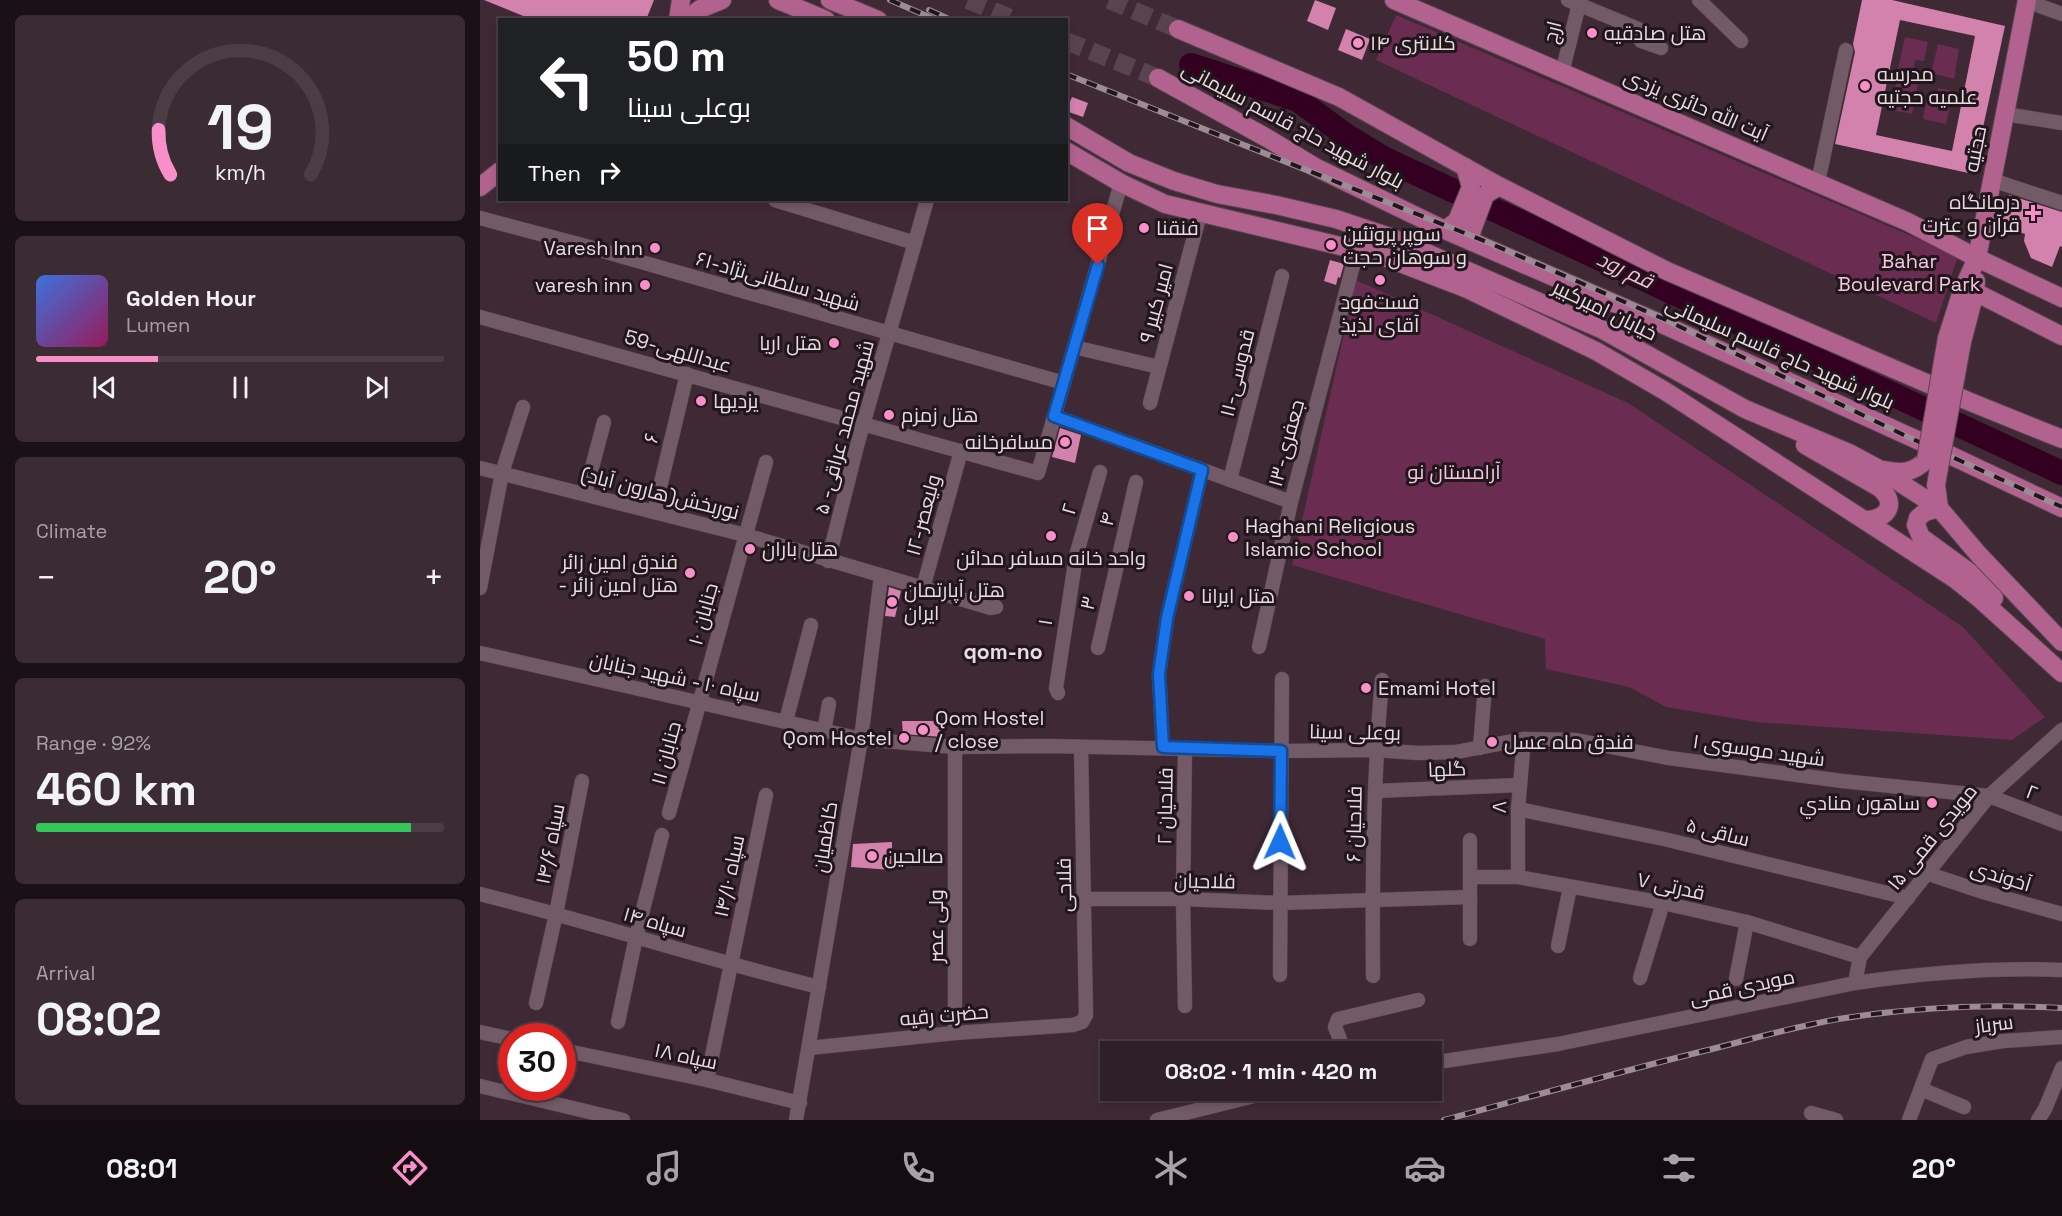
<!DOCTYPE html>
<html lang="en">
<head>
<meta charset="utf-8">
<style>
  :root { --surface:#2f1f28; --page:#3b2c34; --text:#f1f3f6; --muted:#a7a2a8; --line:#4a3d45; --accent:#f98fc9 }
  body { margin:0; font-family:"Space Grotesk",Cairo,sans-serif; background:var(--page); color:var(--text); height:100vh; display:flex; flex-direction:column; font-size:22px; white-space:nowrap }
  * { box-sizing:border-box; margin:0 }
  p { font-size:20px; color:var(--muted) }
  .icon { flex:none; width:33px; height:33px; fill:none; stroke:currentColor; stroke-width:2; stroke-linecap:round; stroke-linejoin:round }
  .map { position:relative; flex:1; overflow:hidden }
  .sheet { display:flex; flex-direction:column; gap:15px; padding:15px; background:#1a1116; width:480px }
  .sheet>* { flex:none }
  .banner { position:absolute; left:18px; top:18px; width:570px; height:183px; border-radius:0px; box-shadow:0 3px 9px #0003,0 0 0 2px var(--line); background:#202124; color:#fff; overflow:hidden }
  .speed { position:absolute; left:18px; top:1023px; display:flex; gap:12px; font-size:30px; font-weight:700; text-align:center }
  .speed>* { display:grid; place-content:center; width:78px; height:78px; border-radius:50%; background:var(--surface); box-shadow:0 3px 9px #0003,0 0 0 2px var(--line); line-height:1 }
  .speed .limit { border:9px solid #d22; background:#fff; color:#111 }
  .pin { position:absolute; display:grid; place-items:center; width:51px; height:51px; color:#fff; margin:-62px -26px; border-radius:50% 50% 50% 0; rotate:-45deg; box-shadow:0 0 6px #0007 }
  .pin .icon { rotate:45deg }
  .me { position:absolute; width:66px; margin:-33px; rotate:1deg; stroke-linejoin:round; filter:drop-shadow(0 0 4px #0008) }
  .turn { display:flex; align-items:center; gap:21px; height:126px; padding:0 30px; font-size:27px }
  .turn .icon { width:78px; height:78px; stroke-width:2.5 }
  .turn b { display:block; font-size:42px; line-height:51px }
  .then { display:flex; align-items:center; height:57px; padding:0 30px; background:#0003; gap:12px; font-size:22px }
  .big { font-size:45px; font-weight:700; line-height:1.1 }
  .sheet .card { flex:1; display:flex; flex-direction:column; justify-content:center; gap:9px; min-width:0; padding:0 21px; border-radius:9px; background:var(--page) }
  .sheet .dial { align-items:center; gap:0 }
  .dial svg { height:156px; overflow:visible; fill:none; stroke:var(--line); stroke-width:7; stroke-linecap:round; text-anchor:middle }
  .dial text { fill:var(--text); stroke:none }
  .song { display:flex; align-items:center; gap:18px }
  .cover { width:72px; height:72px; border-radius:9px; background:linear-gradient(135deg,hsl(220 70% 55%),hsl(330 70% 35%)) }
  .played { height:6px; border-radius:3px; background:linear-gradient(90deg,var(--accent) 30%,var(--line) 30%) }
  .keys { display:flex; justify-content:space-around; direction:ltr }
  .heat { display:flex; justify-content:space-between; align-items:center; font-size:33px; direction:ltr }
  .charge { height:9px; border-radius:4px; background:linear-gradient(90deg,#34c759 92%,var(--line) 0) }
  .trip { position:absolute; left:620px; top:1041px; width:342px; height:60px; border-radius:0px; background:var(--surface); box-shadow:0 3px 9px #0003,0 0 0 2px var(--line); font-weight:700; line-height:60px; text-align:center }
  .dock { display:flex; height:96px; justify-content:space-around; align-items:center; background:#130c10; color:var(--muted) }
  .dock .icon { width:42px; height:42px }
  .dock .current { color:var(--accent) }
  .dock b { font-size:27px; color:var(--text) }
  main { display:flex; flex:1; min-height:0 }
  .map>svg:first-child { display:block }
</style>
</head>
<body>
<main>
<section class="sheet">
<div class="card dial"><svg viewBox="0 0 100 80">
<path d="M14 69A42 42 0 1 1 86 69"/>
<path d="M14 69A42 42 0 0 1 8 46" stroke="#f98fc9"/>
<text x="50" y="56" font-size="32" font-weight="700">19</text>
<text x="50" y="72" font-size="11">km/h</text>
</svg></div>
<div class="card">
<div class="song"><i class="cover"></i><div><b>Golden Hour</b><p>Lumen</p></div></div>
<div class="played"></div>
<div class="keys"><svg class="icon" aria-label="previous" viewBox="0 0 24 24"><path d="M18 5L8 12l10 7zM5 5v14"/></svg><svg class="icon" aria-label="pause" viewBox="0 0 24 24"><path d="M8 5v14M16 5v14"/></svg><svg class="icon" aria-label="next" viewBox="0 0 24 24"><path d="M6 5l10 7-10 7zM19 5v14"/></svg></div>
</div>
<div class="card"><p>Climate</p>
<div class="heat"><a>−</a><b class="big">20°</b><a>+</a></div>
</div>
<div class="card"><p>Range · 92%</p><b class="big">460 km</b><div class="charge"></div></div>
<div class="card"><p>Arrival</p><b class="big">08:02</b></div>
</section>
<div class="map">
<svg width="1582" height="1120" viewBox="0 0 1582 1120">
  <rect width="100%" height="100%" fill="#3f2935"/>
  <g fill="#6a2c50">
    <polygon points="916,15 1478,256 1456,323 896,60"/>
    <polygon points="1425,37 1448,42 1444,61 1435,60 1433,72 1418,69"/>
    <polygon points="1458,44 1479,49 1474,79 1451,73"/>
    <polygon points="1417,79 1438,84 1432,114 1410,110"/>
    <polygon points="1458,88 1473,91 1466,124 1443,119 1447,97 1455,99"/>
    <polygon points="876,280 1148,403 1483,627 1565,717 1532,740 1276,722 1186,707 1149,687 1066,669 1065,639 812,565"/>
  </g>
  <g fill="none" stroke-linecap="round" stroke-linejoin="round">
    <polyline stroke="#330021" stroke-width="24" points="711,65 818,100 864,134 905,159 1582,473"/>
  </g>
  <g fill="#d282ad" fill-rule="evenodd">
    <polygon points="4,0 174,0 166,20 53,20"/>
    <polygon points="835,0 856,8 848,30 827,21"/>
    <path d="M1382 0H1412L1525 26 1493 174 1355 144 1375 52 1373 44ZM1420 20 1495 36 1472 151 1396 135Z"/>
    <polygon points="866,29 890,39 882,60 858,50"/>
    <polygon points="592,97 608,103 603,117 586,111"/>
    <polygon points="1529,195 1582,212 1582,247 1580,246 1572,267 1551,258 1544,241 1545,234 1524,227 1525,222 1521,219"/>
    <polygon points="850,260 864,264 860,278 858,277 856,285 844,281"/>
    <polygon points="580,428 601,435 595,463 572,457"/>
    <polygon points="409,587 421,591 415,617 405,616"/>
    <polygon points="422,721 462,721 463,737 423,734"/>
    <polygon points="412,842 412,870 371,867 373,844"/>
  </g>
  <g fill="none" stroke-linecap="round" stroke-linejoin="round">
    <g stroke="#58444f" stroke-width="18" stroke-dasharray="18 9" stroke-linecap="butt">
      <polyline points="488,0 535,20"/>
      <polyline points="629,0 698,29"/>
      <polyline points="586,41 678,78"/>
    </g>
    <defs>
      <g id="minor">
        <polyline points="1088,0 1163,31 1161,41 1181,48"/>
        <polyline points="1219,0 1261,41"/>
        <polyline points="1546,1 1582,14"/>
        <polyline points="1082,73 1100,0"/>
        <polyline points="1525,114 1582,123"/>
        <polyline points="1512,180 1582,203"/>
        <polyline points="1338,182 1366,50"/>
        <polyline points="295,200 435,243"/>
        <polyline points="0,218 102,245 584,383"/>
        <polyline points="0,317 558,473 641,183"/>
        <polyline points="594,347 679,367"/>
        <polyline points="670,403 720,214"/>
        <polyline points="574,416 811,502"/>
        <polyline points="0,468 265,535 511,608 516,607"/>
        <polyline points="750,480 802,276"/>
        <polyline points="105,494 124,422"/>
        <polyline points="174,512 207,374"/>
        <polyline points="348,561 377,446 447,200"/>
        <polyline points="0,588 22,473 43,407"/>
        <polyline points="443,588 481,451"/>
        <polyline points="779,647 811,502 877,250"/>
        <polyline points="618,648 656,482"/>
        <polyline points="0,653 381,739 475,747 568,746 801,751 896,750 938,753 976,752 1044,739 1095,740 1189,758 1362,781 1509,796 1582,824"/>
        <polyline points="578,693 576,688 596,556 620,472"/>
        <polyline points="306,721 331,625"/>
        <polyline points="344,731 349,704"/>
        <polyline points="475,747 475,1033"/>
        <polyline points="683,747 679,674 687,618 722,470"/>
        <polyline points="1000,748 1005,686"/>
        <polyline points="895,791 1040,785"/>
        <polyline points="1038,809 1184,839 1428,898"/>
        <polyline points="189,813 286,462"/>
        <polyline points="990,840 990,939"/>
        <polyline points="1449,874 1503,892 1582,914"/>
        <polyline points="990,877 1038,877 1183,903 1267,922 1380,957"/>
        <polyline points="1038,877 1038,809 1044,739"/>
        <path d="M0 894C114 923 225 959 339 987"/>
        <polyline points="604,899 703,899 800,903 990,897"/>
        <polyline points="1078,946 1090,887"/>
        <polyline points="800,975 802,679"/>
        <path d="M893 976C892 877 893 779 902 680"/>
        <polyline points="1160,978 1183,903"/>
        <polyline points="1256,979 1267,922"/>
        <polyline points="1375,983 1380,957 1509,796 1582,730"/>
        <polyline points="56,1003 76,914 102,781"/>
        <polyline points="705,1006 703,899 705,749"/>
        <polyline points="138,1022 156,937 182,835"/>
        <polyline points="0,1032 32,1039"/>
        <polyline points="329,1048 475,1033 593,1025 602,1022 606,1015 601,747"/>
        <polyline points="82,1050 227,1080 320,1103"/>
        <polyline points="865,1052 855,1027 858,1019 938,1000"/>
        <path d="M951 1063 1078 1044 1375 983C1443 973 1513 967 1582 970"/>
        <polyline points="227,1080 286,795"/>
        <polyline points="0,1086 143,1120"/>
        <polyline points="1441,1089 1484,1107"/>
        <polyline points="1331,1113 1356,1120"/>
        <polyline points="316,1120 381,739 401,576"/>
        <polyline points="677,1120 798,1090"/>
        <polyline points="1429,1120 1452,1059 1486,1047 1523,1041 1582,1037"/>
        <polyline points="1558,1120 1565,1109 1582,1068"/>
      </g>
      <g id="major">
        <polyline points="298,0 346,20"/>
        <polyline points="350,0 398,20"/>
        <polyline points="914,0 1428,222 1497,258 1582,298"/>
        <polyline points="198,20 201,0"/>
        <polyline points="206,20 220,9 242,0"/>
        <polyline points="698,29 859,97 1019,186 1187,271 1488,401 1582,439"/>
        <polyline points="678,78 787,138 835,167 965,230 1182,324 1457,449 1582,508"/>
        <polyline points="586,126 649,163 694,181 737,194 796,205 856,219 910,237 1121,329 1265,409 1369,453 1399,469 1459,508 1499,555 1582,642"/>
        <polyline points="586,151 641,183 685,204 902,256 985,288 1116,351 1185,391 1475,579 1500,599 1582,673"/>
        <polyline points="0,187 20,171"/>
        <polyline points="965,230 977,221 991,187 985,167"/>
        <polyline points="990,241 992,230 1005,195 1019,186"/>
        <polyline points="1495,292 1582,336"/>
        <polyline points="1467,338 1482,291 1497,258 1547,0"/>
        <polyline points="1482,342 1495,292 1496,281"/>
        <path d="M1325 445 1400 488C1418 504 1407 520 1385 520"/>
        <path d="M1404 470C1422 474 1433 473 1446 460"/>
        <polyline points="1459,508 1445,512 1438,518 1436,525 1441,537 1489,572 1514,598"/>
        <polyline points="1459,508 1456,485 1459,468"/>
      </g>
    </defs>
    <use href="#minor" stroke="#58464f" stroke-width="15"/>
    <use href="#major" stroke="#58464f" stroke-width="20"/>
    <use href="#minor" stroke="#735a67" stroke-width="14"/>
    <use href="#major" stroke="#b1628f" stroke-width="18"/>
    <defs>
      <g id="rail">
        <polyline points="410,0 456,20"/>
        <polyline points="449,10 471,20"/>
        <polyline points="586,74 1007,242 1186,320 1426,436 1582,507"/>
        <path d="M964 1120C1053 1096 1142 1071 1232 1049 1276 1038 1320 1025 1365 1018 1437 1007 1509 1004 1582 1008"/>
      </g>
    </defs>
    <use href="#rail" stroke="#9d8c95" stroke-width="6"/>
    <use href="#rail" stroke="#20161b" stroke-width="4" stroke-dasharray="11" stroke-linecap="butt"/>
    <defs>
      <g id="major-bridge">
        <polyline points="1446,460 1467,338"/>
        <polyline points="1459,468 1482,342"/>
      </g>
    </defs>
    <use href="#major-bridge" stroke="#58464f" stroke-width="20" stroke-linecap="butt"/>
    <use href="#major-bridge" stroke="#b1628f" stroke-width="18"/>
  </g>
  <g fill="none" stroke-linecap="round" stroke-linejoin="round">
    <defs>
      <polyline id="route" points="618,265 574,416 722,470 687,618 679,674 683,747 801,751 800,842"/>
    </defs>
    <use href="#route" stroke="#114b97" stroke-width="15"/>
    <use href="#route" stroke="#1a73e8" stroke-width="10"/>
  </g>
  <g fill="#f98fc9" stroke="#20161b" stroke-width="2">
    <circle cx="1112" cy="33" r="6"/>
    <circle cx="878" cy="43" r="6"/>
    <circle cx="1385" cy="86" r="6"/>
    <path d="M1550 204h6v6h6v6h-6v6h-6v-6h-6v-6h6z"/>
    <circle cx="664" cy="228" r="6"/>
    <circle cx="851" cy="245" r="6"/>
    <circle cx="175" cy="248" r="6"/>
    <circle cx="900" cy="280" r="6"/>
    <circle cx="165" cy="285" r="6"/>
    <circle cx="354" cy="343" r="6"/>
    <circle cx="221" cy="401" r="6"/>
    <circle cx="409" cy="415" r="6"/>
    <circle cx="585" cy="442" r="6"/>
    <circle cx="571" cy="536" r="6"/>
    <circle cx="753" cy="537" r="6"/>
    <circle cx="270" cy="549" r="6"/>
    <circle cx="210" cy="573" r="6"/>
    <circle cx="709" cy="596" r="6"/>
    <circle cx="412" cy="602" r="6"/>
    <circle cx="886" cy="688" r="6"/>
    <circle cx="443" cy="730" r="6"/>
    <circle cx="424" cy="738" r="6"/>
    <circle cx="1012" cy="742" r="6"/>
    <circle cx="1452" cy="803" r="6"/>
    <circle cx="392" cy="856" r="6"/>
  </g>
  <g text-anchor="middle" stroke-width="6" stroke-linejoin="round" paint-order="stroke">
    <g font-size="20" fill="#e9dbe2" stroke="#20161b">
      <text transform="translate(1072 32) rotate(-76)" y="7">ارج</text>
      <text transform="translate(1216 105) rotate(23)" y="7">آیت الله‌ حائری‌ یزدی</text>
      <text transform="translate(813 125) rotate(28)" y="7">بلوار شهید حاج قاسم سلیمانی</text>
      <text transform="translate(1495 149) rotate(-79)" y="7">حجتیه</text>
      <text transform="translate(298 281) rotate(16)" y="7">شهید سلطانی‌نژاد-۶۱</text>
      <text transform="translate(676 303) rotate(-75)" y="7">امیر کبیر ۹</text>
      <text transform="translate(1125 310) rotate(26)" y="7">خیابان امیرکبیر</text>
      <text transform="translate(198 351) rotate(16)" y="7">عبداللهی-59</text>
      <text transform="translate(1300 353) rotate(24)" y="7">بلوار شهید حاج قاسم سلیمانی</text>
      <text transform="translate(757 373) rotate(-76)" y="7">قدوسی-۱۱</text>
      <text transform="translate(364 427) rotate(-75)" y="7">شهید محمد عراقی- ۵</text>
      <text transform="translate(171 438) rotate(-76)" y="7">۶</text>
      <text transform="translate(806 443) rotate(-75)" y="7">جعفری-۱۳</text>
      <text transform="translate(180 493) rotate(14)" y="7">نوربخش(هارون آباد)</text>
      <text transform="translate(589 509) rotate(-74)" y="7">۲</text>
      <text transform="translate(443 515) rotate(-75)" y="7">ولیعصر-۱۲</text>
      <text transform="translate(627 519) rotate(-77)" y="7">۴</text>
      <text transform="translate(608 603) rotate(-77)" y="7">۳</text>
      <text transform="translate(223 614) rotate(-75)" y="7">جنابان ۱۰</text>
      <text transform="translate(565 622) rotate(-81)" y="7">۱</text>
      <text transform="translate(195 677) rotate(12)" y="7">سپاه ۱۰ - شهید جنابان</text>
      <text transform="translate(875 732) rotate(1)" y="7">بوعلی سینا</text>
      <text transform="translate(1279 750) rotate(8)" y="7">شهید موسوی ۱</text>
      <text transform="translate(186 753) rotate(-75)" y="7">جنابان ۱۱</text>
      <text transform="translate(967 769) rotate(-2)" y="7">گلها</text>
      <text transform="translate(1552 792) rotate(21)" y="7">۲</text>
      <text transform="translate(685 806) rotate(-89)" y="7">فلاحیان ۲</text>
      <text transform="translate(1019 807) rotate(-87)" y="7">۸</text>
      <text transform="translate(874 824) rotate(-89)" y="7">فلاحیان ۶</text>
      <text transform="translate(1238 832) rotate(14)" y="7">ساقی ۵</text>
      <text transform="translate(345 837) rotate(-81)" y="7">کاظمیان</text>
      <text transform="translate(1452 837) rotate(-51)" y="7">مویدی قمی ۱۵</text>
      <text transform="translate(70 844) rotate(-79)" y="7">سپاه ۱۴/۶</text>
      <text transform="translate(249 876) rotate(-78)" y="7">سپاه ۱۴/۱۰</text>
      <text transform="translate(1521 876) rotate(17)" y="7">آخوندی</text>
      <text transform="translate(725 881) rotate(1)" y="7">فلاحیان</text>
      <text transform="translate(584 885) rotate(-91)" y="7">فلاحی</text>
      <text transform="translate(1191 886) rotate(12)" y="7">قدرتی ۷</text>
      <text transform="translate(175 922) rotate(16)" y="7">سپاه ۱۴</text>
      <text transform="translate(456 926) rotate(-90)" y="7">ولی عصر</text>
      <text transform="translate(1262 987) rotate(-12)" y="7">مویدی قمی</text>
      <text transform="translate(464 1015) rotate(-5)" y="7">حضرت رقیه</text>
      <text transform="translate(1514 1024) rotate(-7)" y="7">سرباز</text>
      <text transform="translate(206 1056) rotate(12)" y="7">سپاه ۱۸</text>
    </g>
    <g font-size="20" fill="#e9dbe2" stroke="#20161b" text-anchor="start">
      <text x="1124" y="40">هتل صادقیه</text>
      <text x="890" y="50">کلانتری ۱۴</text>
      <text x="1397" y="81">مدرسه<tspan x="1397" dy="23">علمیه حجتیه</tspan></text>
      <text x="1540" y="209" text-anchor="end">درمانگاه<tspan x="1540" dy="23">قرآن و عترت</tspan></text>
      <text x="676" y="235">فنقنا</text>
      <text x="863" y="241">سوپر پروتئین<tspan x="863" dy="23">و سوهان حجت</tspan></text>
      <text x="163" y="255" text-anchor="end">Varesh Inn</text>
      <text x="153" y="292" text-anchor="end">varesh inn</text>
      <text x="900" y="309" text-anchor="middle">فست‌فود<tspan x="900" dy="23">آقای لذیذ</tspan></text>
      <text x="342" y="350" text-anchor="end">هتل اریا</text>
      <text x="233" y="408">یزدیها</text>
      <text x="421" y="422">هتل زمزم</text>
      <text x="573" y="449" text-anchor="end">مسافرخانه</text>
      <text x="765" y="533">Haghani Religious<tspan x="765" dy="23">Islamic School</tspan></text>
      <text x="282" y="556">هتل باران</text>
      <text x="571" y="565" text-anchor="middle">واحد خانه مسافر مدائن</text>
      <text x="198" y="569" text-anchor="end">فندق امین زائر<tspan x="198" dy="23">- هتل امین زائر</tspan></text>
      <text x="424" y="597">هتل آپارتمان<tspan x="424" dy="23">ایران</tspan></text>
      <text x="721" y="603">هتل ایرانا</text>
      <text x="898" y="695">Emami Hotel</text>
      <text x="455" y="725">Qom Hostel<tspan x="455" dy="23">/ close</tspan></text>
      <text x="412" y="745" text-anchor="end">Qom Hostel</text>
      <text x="1024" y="749">فندق ماه عسل</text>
      <text x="1440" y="810" text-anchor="end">ساهون منادي</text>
      <text x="404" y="863">صالحین</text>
    </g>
    <g font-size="20" fill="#f4c9de" stroke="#20161b">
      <text x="1429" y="268">Bahar<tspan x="1429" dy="23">Boulevard Park</tspan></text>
      <text x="974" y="479">آرامستان نو</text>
    </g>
    <g font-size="21" font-style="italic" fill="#fdbdde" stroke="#20161b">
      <text transform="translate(1145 270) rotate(25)" y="7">قم رود</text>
    </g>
    <g font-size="21" font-weight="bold" fill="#e9dbe2" stroke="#20161b">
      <text x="523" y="659">qom-no</text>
    </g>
  </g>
</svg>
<div class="speed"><div class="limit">30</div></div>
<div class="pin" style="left:618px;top:265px;background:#d93025"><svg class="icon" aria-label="arrive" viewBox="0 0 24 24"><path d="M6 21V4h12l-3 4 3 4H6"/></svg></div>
<svg class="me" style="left:800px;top:842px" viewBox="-20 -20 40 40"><path d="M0-17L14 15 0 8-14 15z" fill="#1a73e8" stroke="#fff" stroke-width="4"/></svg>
<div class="trip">08:02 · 1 min · 420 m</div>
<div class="banner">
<div class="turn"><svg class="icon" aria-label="left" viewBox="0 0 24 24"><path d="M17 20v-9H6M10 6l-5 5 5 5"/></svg><div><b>50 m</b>بوعلی سینا</div></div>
<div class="then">Then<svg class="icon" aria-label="right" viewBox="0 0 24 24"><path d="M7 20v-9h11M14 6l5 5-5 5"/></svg></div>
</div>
</div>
</main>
<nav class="dock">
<b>08:01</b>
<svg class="icon current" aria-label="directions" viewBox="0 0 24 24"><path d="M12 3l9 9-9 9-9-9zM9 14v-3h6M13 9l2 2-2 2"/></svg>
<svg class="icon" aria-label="music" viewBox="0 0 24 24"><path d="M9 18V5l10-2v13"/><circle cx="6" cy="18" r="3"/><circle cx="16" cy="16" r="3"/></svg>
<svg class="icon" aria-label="phone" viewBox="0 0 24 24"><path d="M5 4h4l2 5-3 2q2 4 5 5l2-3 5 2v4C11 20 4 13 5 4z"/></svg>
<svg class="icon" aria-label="climate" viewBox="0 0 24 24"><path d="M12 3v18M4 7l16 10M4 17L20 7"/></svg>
<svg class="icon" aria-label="car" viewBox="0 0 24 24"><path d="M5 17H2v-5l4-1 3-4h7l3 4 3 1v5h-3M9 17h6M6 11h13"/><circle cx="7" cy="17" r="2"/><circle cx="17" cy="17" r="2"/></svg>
<svg class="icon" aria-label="filters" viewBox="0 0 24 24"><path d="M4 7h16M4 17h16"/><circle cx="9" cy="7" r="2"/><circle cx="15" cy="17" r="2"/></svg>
<b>20°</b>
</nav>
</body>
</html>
